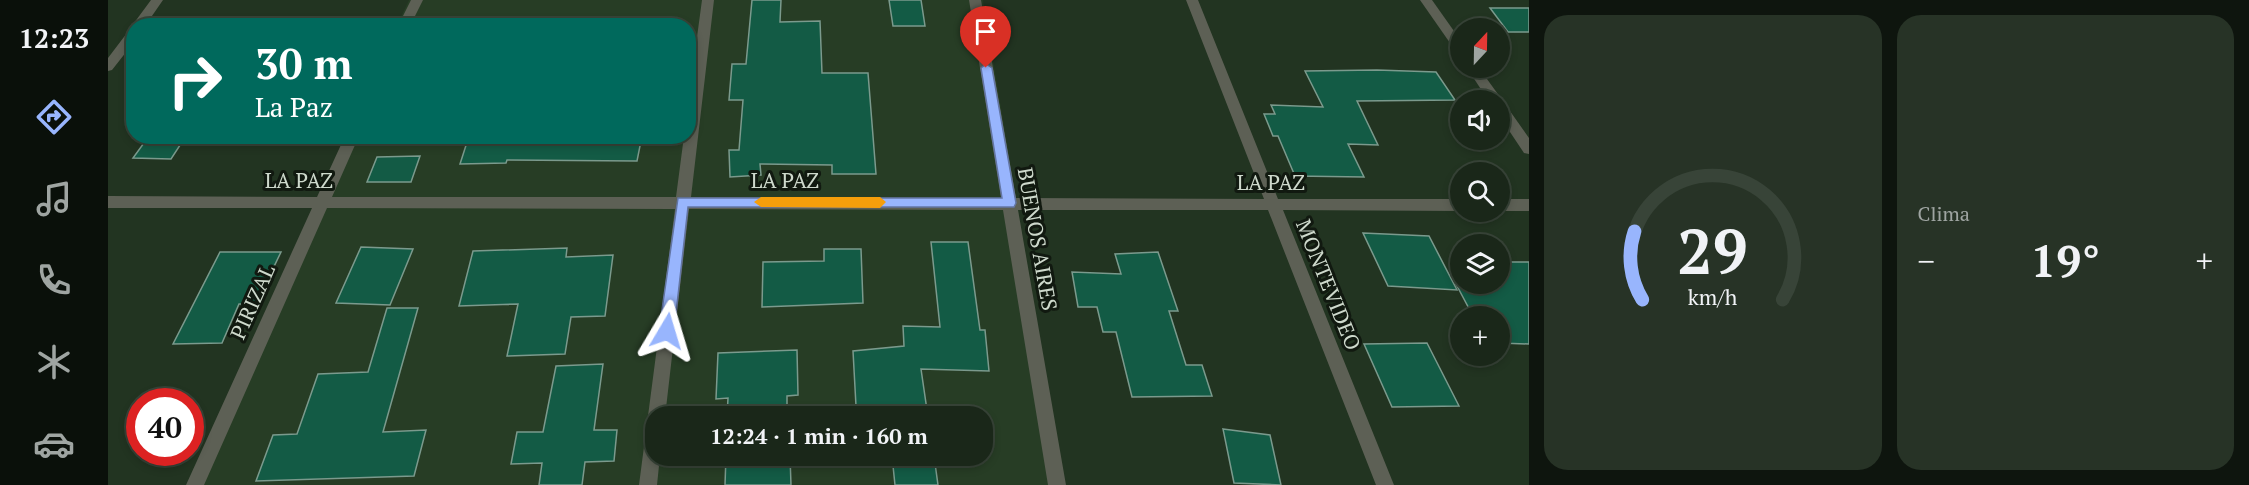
<!DOCTYPE html>
<html lang="es">
<head>
<meta charset="utf-8">
<style>
  :root { --surface:#1a2719; --page:#273326; --text:#f1f3f6; --muted:#9fa5a2; --line:#384438; --accent:#98b5fd }
  body { margin:0; font-family:"PT Serif",serif; background:var(--page); color:var(--text); height:100vh; display:flex; flex-direction:column; font-size:22px; white-space:nowrap }
  * { box-sizing:border-box; margin:0 }
  p { font-size:20px; color:var(--muted) }
  .icon { flex:none; width:33px; height:33px; fill:none; stroke:currentColor; stroke-width:2; stroke-linecap:round; stroke-linejoin:round }
  .map { position:relative; flex:1; overflow:hidden }
  .details { display:flex; flex-direction:column; gap:15px; padding:15px; background:#0e150e; width:720px }
  .details>* { flex:none }
  .banner { position:absolute; left:18px; top:18px; width:570px; height:126px; border-radius:24px; box-shadow:0 3px 9px #0003,0 0 0 2px var(--line); background:#00695c; color:#fff; overflow:hidden }
  .needle { width:39px; rotate:22deg }
  .fabs { position:absolute; left:1342px; top:18px; display:grid; gap:12px }
  .fabs a { display:grid; place-items:center; width:60px; height:60px; border-radius:50%; background:var(--surface); box-shadow:0 3px 9px #0003,0 0 0 2px var(--line); font-size:30px }
  .speed { position:absolute; left:18px; top:388px; display:flex; gap:12px; font-size:30px; font-weight:700; text-align:center }
  .speed>* { display:grid; place-content:center; width:78px; height:78px; border-radius:50%; background:var(--surface); box-shadow:0 3px 9px #0003,0 0 0 2px var(--line); line-height:1 }
  .speed .limit { border:9px solid #d22; background:#fff; color:#111 }
  .pin { position:absolute; display:grid; place-items:center; width:51px; height:51px; color:#fff; margin:-62px -26px; border-radius:50% 50% 50% 0; rotate:-45deg; box-shadow:0 0 6px #0007 }
  .pin .icon { rotate:45deg }
  .me { position:absolute; width:66px; margin:-33px; rotate:7deg; stroke-linejoin:round; filter:drop-shadow(0 0 4px #0008) }
  .turn { display:flex; align-items:center; gap:21px; height:126px; padding:0 30px; font-size:27px }
  .turn .icon { width:78px; height:78px; stroke-width:2.5 }
  .turn b { display:block; font-size:42px; line-height:51px }
  .big { font-size:45px; font-weight:800; line-height:1.1 }
  .details .widget { flex:1; display:flex; flex-direction:column; justify-content:center; gap:9px; min-width:0; padding:0 21px; border-radius:24px; background:var(--page) }
  .details .dial { align-items:center; gap:0 }
  .dial svg { height:156px; overflow:visible; fill:none; stroke:var(--line); stroke-width:7; stroke-linecap:round; text-anchor:middle }
  .dial text { fill:var(--text); stroke:none }
  .heat { display:flex; justify-content:space-between; align-items:center; font-size:33px; direction:ltr }
  .details .tiles { flex:1; display:grid; gap:15px; grid-template-columns:repeat(2,1fr) }
  .trip { position:absolute; left:537px; top:406px; width:348px; height:60px; border-radius:24px; background:var(--surface); box-shadow:0 3px 9px #0003,0 0 0 2px var(--line); font-weight:800; line-height:60px; text-align:center }
  main { display:flex; flex:1; min-height:0 }
  .menu { display:flex; flex-direction:column; width:108px; justify-content:space-around; align-items:center; background:#0a100a; color:var(--muted) }
  .menu .icon { width:42px; height:42px }
  .menu .selected { color:var(--accent) }
  .menu b { font-size:27px; color:var(--text) }
  .map>svg:first-child { display:block }
</style>
</head>
<body>
<main>
<nav class="menu">
<b>12:23</b>
<svg class="icon selected" aria-label="directions" viewBox="0 0 24 24"><path d="M12 3l9 9-9 9-9-9zM9 14v-3h6M13 9l2 2-2 2"/></svg>
<svg class="icon" aria-label="music" viewBox="0 0 24 24"><path d="M9 18V5l10-2v13"/><circle cx="6" cy="18" r="3"/><circle cx="16" cy="16" r="3"/></svg>
<svg class="icon" aria-label="phone" viewBox="0 0 24 24"><path d="M5 4h4l2 5-3 2q2 4 5 5l2-3 5 2v4C11 20 4 13 5 4z"/></svg>
<svg class="icon" aria-label="climate" viewBox="0 0 24 24"><path d="M12 3v18M4 7l16 10M4 17L20 7"/></svg>
<svg class="icon" aria-label="car" viewBox="0 0 24 24"><path d="M5 17H2v-5l4-1 3-4h7l3 4 3 1v5h-3M9 17h6M6 11h13"/><circle cx="7" cy="17" r="2"/><circle cx="17" cy="17" r="2"/></svg>
</nav>
<div class="map">
<svg width="1421" height="485" viewBox="0 0 1421 485">
  <rect width="100%" height="100%" fill="#223421"/>
  <path fill="#273d25" fill-rule="evenodd" d="M301 0H875L956 485H87L240 137 580 136V26L289 25ZM548 417H874V456H548Z"/>
  <g fill="#135b45" stroke="#7b9a8d" stroke-width="1.5">
    <polygon points="644,0 673,0 672,22 712,21 714,73 760,73 768,174 724,174 724,165 652,164 653,175 622,177 621,150 631,150 635,100 621,100 624,64 638,64"/>
    <polygon points="781,0 813,0 817,26 785,26"/>
    <polygon points="1382,8 1421,8 1421,32 1400,32"/>
    <polygon points="1269,70 1328,72 1347,100 1249,101 1270,145 1240,144 1256,177 1187,176 1170,136 1165,136 1156,114 1167,114 1163,105 1215,107 1197,71"/>
    <polygon points="41,136 78,136 63,159 25,158"/>
    <polygon points="361,136 534,136 529,161 399,160 398,163 352,164"/>
    <polygon points="312,156 303,182 259,182 269,157"/>
    <polygon points="1255,233 1321,236 1349,290 1280,286"/>
    <polygon points="823,242 860,242 872,330 877,330 881,371 813,369 820,417 780,417 778,405 748,406 745,351 796,346 795,326 832,327"/>
    <polygon points="253,247 305,249 282,305 228,303"/>
    <polygon points="459,248 458,257 505,255 497,316 463,317 457,354 399,356 410,304 351,306 365,251"/>
    <polygon points="716,249 753,249 755,303 654,307 655,262 716,261"/>
    <polygon points="112,252 173,252 148,304 131,304 114,343 65,344"/>
    <polygon points="1050,252 1070,311 1061,311 1078,365 1094,365 1104,396 1024,397 1008,332 995,332 989,307 970,307 964,272 1013,274 1007,254"/>
    <polygon points="1392,262 1421,262 1421,344 1392,343 1392,316 1365,316 1348,284 1392,284"/>
    <polygon points="279,308 310,308 275,432 318,430 306,476 148,481 165,435 189,434 210,374 260,372"/>
    <polygon points="1319,343 1351,406 1284,407 1256,344"/>
    <polygon points="689,350 690,395 679,396 679,417 619,417 620,398 608,399 610,353"/>
    <polygon points="495,364 486,430 509,430 506,461 477,462 474,485 431,485 434,463 403,464 409,432 435,432 448,366"/>
    <polygon points="1115,429 1162,435 1173,485 1126,483"/>
    <polygon points="618,456 682,456 683,485 617,485"/>
    <polygon points="784,456 826,456 830,485 787,485"/>
  </g>
  <g fill="none" stroke-linecap="round" stroke-linejoin="round">
    <g fill="#5d6055" fill-rule="evenodd">
      <polygon points="43,0 55,0 37,26 26,26 26,42 4,70 0,71 0,58 22,29 25,28 26,23"/>
      <polygon points="303,0 315,0 302,26 290,26"/>
      <polygon points="594,0 606,0 583,197 893,198 861,0 873,0 908,198 1156,199 1078,0 1090,0 1170,199 1353,199 1353,211 1175,210 1286,485 1268,485 1160,210 910,210 958,485 940,485 895,210 581,209 557,417 548,417 548,456 552,456 549,485 531,485 567,209 219,208 96,485 78,485 204,208 0,208 0,196 209,197 237,136 251,136 224,197 568,197 576,136 580,136 580,104"/>
      <polygon points="1312,0 1324,0 1353,41 1353,54 1349,53"/>
      <polygon points="1359,68 1371,68 1392,97 1392,102 1397,104 1421,138 1421,154 1416,153 1392,117 1392,100 1380,100"/>
      <rect x="1392" y="199" width="29" height="12"/>
    </g>
  </g>
  <polygon fill="#98b5fd" stroke="#6376a4" stroke-width="1.5" points="878,64 884,68 908,203 906,207 580,207 566,331 564,336 559,337 553,336 551,331 570,198 894,198 873,68"/>
  <polygon fill="#f59e0b" points="653,197 772,197 778,202 772,208 653,207 646,202"/>
  <g text-anchor="middle" stroke-width="6" stroke-linejoin="round" paint-order="stroke">
    <g font-size="21" fill="#ced9cc" stroke="#111910">
      <text x="191" y="188">LA PAZ</text>
      <text x="677" y="188">LA PAZ</text>
      <text x="1163" y="190">LA PAZ</text>
      <text transform="translate(929 239) rotate(80)" y="7">BUENOS AIRES</text>
      <text transform="translate(1220 285) rotate(68)" y="7">MONTEVIDEO</text>
      <text transform="translate(145 302) rotate(-66)" y="7">PIRIZAL</text>
    </g>
  </g>
</svg>
<div class="fabs">
<a><svg class="needle" viewBox="-14 -14 28 28"><path d="M0-13l5 13h-10z" fill="#e53935"/><path d="M0 13l5-13h-10z" fill="#9fa5a2"/></svg></a>
<a><svg class="icon" aria-label="sound" viewBox="0 0 24 24"><path d="M4 9h4l5-4v14l-5-4H4zM17 9q2 3 0 6"/></svg></a>
<a><svg class="icon" aria-label="search" viewBox="0 0 24 24"><circle cx="10" cy="10" r="6"/><path d="M15 15l6 6"/></svg></a>
<a><svg class="icon" aria-label="layers" viewBox="0 0 24 24"><path d="M12 4l9 5-9 5-9-5zM3 14l9 5 9-5"/></svg></a>
<a>+</a>
</div>
<div class="speed"><div class="limit">40</div></div>
<div class="pin" style="left:878px;top:68px;background:#d93025"><svg class="icon" aria-label="arrive" viewBox="0 0 24 24"><path d="M6 21V4h12l-3 4 3 4H6"/></svg></div>
<svg class="me" style="left:559px;top:331px" viewBox="-20 -20 40 40"><path d="M0-17L14 15 0 8-14 15z" fill="#98b5fd" stroke="#fff" stroke-width="4"/></svg>
<div class="trip">12:24 · 1 min · 160 m</div>
<div class="banner">
<div class="turn"><svg class="icon" aria-label="right" viewBox="0 0 24 24"><path d="M7 20v-9h11M14 6l5 5-5 5"/></svg><div><b>30 m</b>La Paz</div></div>
</div>
</div>
<section class="details">
<div class="tiles">
<div class="widget dial"><svg viewBox="0 0 100 80">
<path d="M14 69A42 42 0 1 1 86 69"/>
<path d="M14 69A42 42 0 0 1 10 34" stroke="#98b5fd"/>
<text x="50" y="56" font-size="32" font-weight="700">29</text>
<text x="50" y="72" font-size="11">km/h</text>
</svg></div>
<div class="widget"><p>Clima</p>
<div class="heat"><a>−</a><b class="big">19°</b><a>+</a></div>
</div>
</div>
</section>
</main>
</body>
</html>
